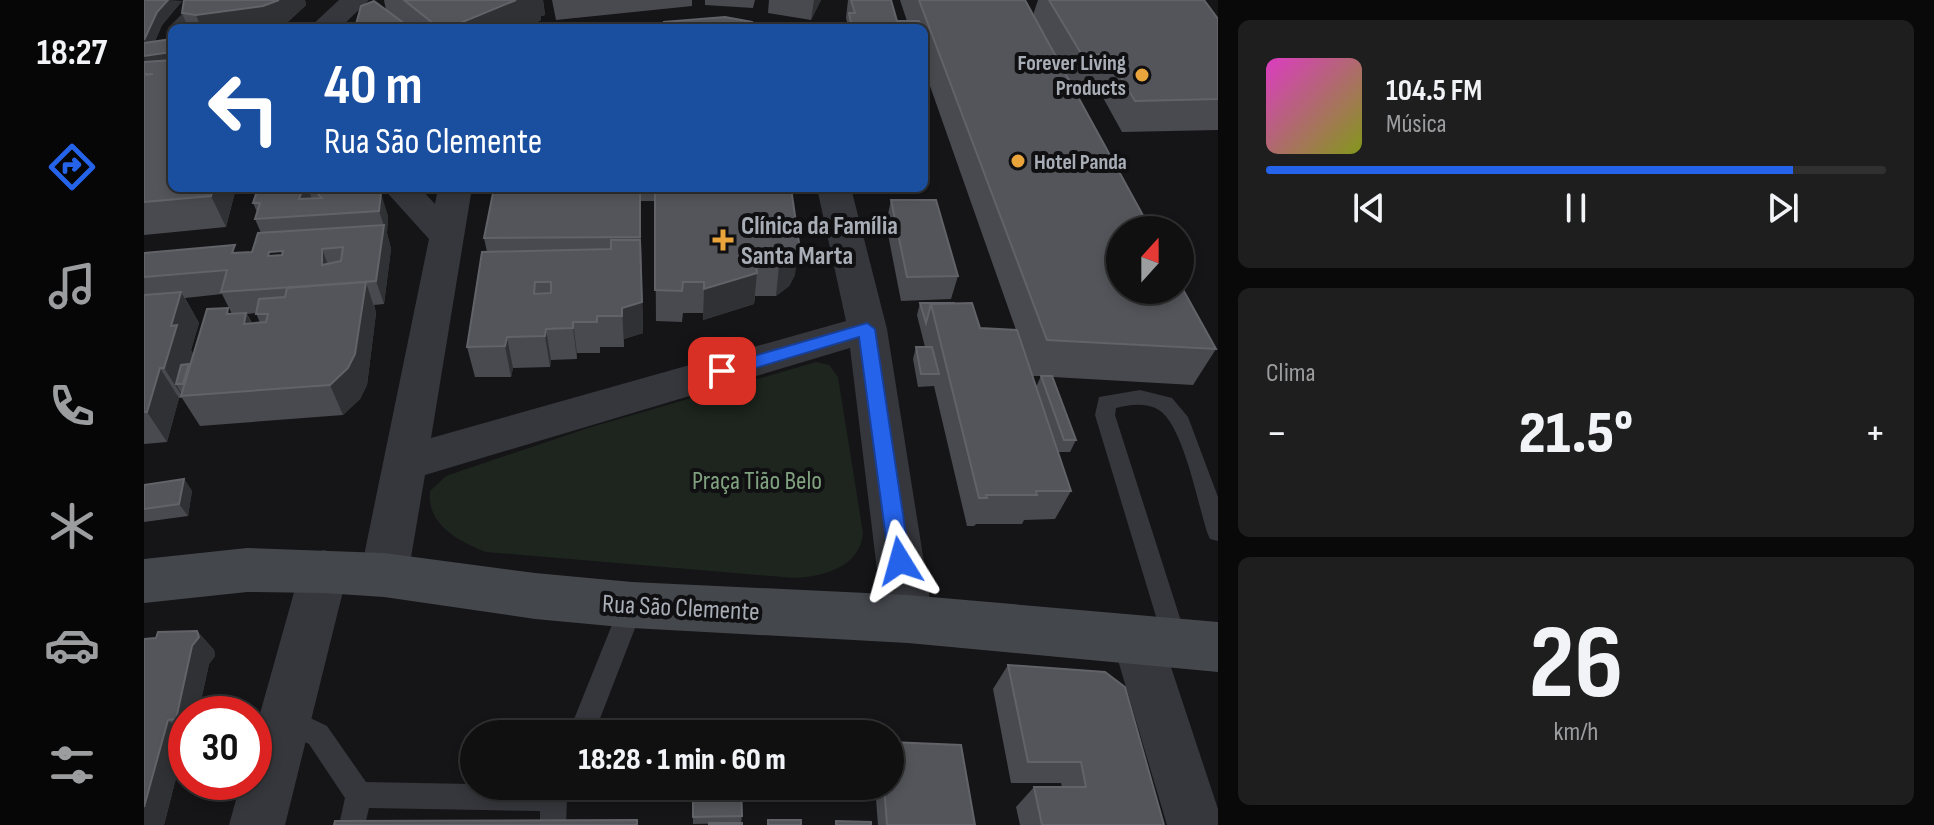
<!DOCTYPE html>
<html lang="pt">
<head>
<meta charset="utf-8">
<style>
  :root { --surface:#101011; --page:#1e1e1f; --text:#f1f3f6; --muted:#9c9d9f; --line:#303031; --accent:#2563eb }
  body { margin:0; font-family:"Sofia Sans Condensed",sans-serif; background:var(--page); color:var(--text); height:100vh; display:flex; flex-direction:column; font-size:30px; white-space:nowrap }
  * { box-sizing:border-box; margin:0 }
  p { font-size:26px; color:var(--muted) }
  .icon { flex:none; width:44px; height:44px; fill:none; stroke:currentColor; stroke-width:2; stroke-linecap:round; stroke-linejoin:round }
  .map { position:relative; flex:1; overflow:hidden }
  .panel { display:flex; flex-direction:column; gap:20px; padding:20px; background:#090909; width:716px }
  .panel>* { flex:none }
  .top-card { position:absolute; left:24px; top:24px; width:760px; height:168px; border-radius:12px; box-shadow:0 4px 12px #0003,0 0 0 2px var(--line); background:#1a4fa0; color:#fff; overflow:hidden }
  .needle { width:52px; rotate:21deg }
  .tools { position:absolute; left:962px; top:216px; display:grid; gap:16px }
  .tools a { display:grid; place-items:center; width:88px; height:88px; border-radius:50%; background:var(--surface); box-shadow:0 4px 12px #0003,0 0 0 2px var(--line); font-size:40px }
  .speed { position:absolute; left:24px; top:696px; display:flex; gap:16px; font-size:40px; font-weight:700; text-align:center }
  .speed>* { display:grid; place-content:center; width:104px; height:104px; border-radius:50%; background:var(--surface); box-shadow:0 4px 12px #0003,0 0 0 2px var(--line); line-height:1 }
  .speed .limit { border:12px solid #d22; background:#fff; color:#111 }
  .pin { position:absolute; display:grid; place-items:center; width:68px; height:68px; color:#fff; margin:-34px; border-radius:16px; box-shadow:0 4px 12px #0006 }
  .me { position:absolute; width:88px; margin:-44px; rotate:352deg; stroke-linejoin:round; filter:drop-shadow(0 0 6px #0008) }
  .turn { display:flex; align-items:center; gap:28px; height:168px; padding:0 24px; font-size:36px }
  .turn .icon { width:104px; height:104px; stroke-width:2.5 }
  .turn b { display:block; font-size:56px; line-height:68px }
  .big { font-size:60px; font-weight:800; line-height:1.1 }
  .panel .card { flex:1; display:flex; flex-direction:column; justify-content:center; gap:12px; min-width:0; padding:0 28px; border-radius:12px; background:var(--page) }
  .panel .dial { align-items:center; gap:0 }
  .dial b { font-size:104px; line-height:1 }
  .song { display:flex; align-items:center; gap:24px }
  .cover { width:96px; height:96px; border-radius:12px; background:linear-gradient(135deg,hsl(310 70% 55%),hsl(70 70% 35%)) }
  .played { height:8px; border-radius:4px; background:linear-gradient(90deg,var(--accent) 85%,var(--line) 85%) }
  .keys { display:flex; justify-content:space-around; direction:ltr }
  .heat { display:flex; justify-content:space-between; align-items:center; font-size:44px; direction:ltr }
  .trip { position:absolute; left:316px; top:720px; width:444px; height:80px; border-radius:40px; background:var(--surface); box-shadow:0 4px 12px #0003,0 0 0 2px var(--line); font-weight:800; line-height:80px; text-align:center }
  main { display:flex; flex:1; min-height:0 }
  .tab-bar { display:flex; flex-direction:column; width:144px; justify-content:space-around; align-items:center; background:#060607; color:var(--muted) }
  .tab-bar .icon { width:56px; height:56px }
  .tab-bar .on { color:var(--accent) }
  .tab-bar b { font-size:36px; color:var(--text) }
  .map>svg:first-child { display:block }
</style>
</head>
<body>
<main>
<nav class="tab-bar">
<b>18:27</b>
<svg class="icon on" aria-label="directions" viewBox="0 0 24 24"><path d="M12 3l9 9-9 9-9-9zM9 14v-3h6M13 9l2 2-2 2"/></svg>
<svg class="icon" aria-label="music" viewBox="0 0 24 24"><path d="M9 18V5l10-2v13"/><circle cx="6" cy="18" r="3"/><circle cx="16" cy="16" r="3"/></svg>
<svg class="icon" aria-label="phone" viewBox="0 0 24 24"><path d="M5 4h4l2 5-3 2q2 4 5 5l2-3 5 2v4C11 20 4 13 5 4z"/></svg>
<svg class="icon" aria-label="climate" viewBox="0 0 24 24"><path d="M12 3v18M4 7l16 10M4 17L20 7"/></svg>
<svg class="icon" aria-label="car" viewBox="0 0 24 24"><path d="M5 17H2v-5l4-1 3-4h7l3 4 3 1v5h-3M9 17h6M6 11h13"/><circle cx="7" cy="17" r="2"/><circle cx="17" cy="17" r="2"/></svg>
<svg class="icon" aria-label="filters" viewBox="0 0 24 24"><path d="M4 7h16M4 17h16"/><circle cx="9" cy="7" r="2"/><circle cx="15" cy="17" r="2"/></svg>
</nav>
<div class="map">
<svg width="1074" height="825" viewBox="0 0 1074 825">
  <rect width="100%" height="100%" fill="#151517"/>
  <path fill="#1d251e" d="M672 362 685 365 694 377 719 533C716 567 681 576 651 578L342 552C316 542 282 525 286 491L302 476 444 428Z"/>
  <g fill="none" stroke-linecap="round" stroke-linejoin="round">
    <g fill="#36373c" fill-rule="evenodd">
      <polygon points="74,0 120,0 113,4 61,11 38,28 28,28 28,31 24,28 42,10"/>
      <path d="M996 390 1028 398 1044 417 1074 497V541L1066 539 1063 532C1054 504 1039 425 1015 410 1002 402 985 405 972 408L971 415 1044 643 1040 651 1032 654 1024 651 1020 643 951 415 955 397Z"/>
      <polygon points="488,594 496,598 500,605 450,734 424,734 476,605 480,598"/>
      <polygon points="141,706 183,726 222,782 428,786 423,798 422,825 396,825 396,811 225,808 221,825 195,825 201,798 165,744 132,727 128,718 132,709"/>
    </g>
    <g fill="#36373c" fill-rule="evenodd">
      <polygon points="195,0 225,0 196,28 165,28"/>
      <polygon points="239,188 276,188 291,204 294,188 328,188 287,438 702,321 673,188 707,188 743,329 789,619 781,635 764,642 747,635 739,619 706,348 281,475 264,575 257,590 240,596 223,590 216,575 285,239"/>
      <polygon points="180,550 197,556 204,571 141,825 85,825 97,782 110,782 110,735 156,571 163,556"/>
      <polygon points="993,617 1011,624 1018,640 1074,809 1074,825 1023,825 968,640 975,624"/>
    </g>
    <polygon fill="#44474c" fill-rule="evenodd" points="103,548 240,553 391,573 488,582 764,595 1074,622 1074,672 764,643 488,628 391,619 240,597 180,593 103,592 0,603 0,559"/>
  </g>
  <g fill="#494a4f" fill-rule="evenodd">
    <polygon points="0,0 38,1 18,25 11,41 28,188 92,188 82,227 0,235"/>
    <polygon points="40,0 161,0 162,5 145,21 128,28 44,28 38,13"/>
    <polygon points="240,0 399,0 401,15 397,16 397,20 382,28 264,28 261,25 262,28 211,28 252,18 242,10"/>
    <polygon points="408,0 548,0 548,6 412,20"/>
    <polygon points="561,0 611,0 609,8 561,5"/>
    <polygon points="625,0 677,0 667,20 624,13"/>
    <path d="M704 0H747L753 21H763L756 0H881L889 15 894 0H1060L1074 19V130L978 132 952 85 928 86 1072 349 1049 385 909 377 932 440 926 452H914L927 491 911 519 880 520 878 524H832L830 526H823L790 386 774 387 769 359 772 347H781L773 315 776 303H810L836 328 872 330 780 69V28H702L703 22 702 18ZM888 376H897L892 387Z"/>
    <path d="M114 188H233L244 216 243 233 247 249 240 304 230 305 232 313 223 385 216 399 199 415 56 426 38 398H35L23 442 0 444V253L108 252 117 233 111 219 113 212 109 203ZM139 251 138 255 124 256 125 252ZM78 294 88 314 49 354 47 350 55 323 41 298ZM112 313 116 323H108L103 314Z"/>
    <polygon points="350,188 647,188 651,275 645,286 632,296 611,296 610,304 559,320 559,313 539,313 538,322 512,321 511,201 496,201 496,197 499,333 480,339 480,347 456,347 456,353 433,353 433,359 407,360 406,367 369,368 367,377 331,377 323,347 343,252 340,238"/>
    <polygon points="747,200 814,276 807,299 757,301 742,224"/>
    <polygon points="40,479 48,491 44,516 0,522 0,485"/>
    <polygon points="53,631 70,650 71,656 65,664 54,714 42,714 42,739 20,825 12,638"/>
    <polygon points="864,665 1020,825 876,825 872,807 890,787 918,787 917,783 867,783 849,689"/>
    <polygon points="549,786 598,816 597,823 549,824"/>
    <polygon points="731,786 746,786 831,825 734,825"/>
  </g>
  <g fill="#303134">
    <polygon points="24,0 38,1 18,25 5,55 0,45 0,40 13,12"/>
    <polygon points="135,0 161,0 162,5 145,21 128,28 57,28 52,15"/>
    <polygon points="372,0 399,0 401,15 397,16 397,20 382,28 304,28"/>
    <polygon points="670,0 677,0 667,20"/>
    <polygon points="28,52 28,65 0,69 0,56"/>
    <polygon points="69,188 92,188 82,227 67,196"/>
    <polygon points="159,188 164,188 170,205 155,199"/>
    <polygon points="237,193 244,216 243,233 247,249 240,304 232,281 240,226 235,211"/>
    <polygon points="496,240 499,333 480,339 480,347 478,308"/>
    <polygon points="655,243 651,275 645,286 632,296 635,265"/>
    <polygon points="178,249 187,272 178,265"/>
    <polygon points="613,273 610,304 559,320 560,289"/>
    <polygon points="222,282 232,313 223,385 216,399 199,415 186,385"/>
    <polygon points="37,292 55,323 47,350 51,356 52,376 46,396 39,384 32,384 39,396 38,396 20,368 27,326"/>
    <polygon points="102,313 118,344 100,324"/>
    <polygon points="429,322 433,353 433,359 429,328"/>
    <polygon points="402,329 407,360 406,367 401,336"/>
    <polygon points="363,337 369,368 367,377 361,346"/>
    <polygon points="16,368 35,398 23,442 3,412"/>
    <polygon points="40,479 48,491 44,516 35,504"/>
    <polygon points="53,631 70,650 71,656 65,664 54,714 42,714 42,729 32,719 48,646"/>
    <polygon points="24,720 42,736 42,739 20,825 0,825 0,807"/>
  </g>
  <g fill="#53555a" stroke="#616368" stroke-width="2" fill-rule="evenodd">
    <polygon points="0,0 24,0 13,12 0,40"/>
    <polygon points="40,0 135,0 119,6 52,15 38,13"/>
    <polygon points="260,0 372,0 304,28 295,28"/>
    <polygon points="707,0 747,0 753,21 775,21 778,28 708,28 705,13 711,13"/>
    <polygon points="775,0 881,0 1007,230 976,230 976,290 1036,290 1036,284 1072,349 903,340"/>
    <polygon points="905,0 1060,0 1074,19 1074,99 991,101 963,54 938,55"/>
    <polygon points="230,1 261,24 260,28 211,28 217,6"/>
    <polygon points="581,17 608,22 615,28 520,28 520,22"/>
    <polygon points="28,39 28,52 0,56 0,43"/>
    <polygon points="28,60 28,87 26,97 28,96 28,188 69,188 67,196 0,202 0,75 9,74 0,74 0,62"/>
    <polygon points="114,188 159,188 155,199 178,198 168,188 233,188 237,193 235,211 111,219 116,203 109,203"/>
    <polygon points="350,188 496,188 496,237 340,238"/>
    <polygon points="511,188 647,188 655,243 649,255 635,265 612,265 613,273 560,289 560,282 539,282 538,291 511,290"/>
    <polygon points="747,200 792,200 814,276 763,277"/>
    <path d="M240 225 232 281 77 292 83 270 0 277V253L91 245 88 253 108 252 114 233ZM199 247 197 261 178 265V249ZM139 251 138 255 124 256 125 252Z"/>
    <path d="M467 240H496L498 302 478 308V316H453V322H429V328L402 329 401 336 363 337 361 346 323 347 338 252 467 249ZM391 282H407V293L390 294Z"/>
    <polygon points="222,282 211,354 204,368 186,385 37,396 63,309 84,308 83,314 102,313 100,324 122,322 124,314 112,314 115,299 141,297 143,288"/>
    <polygon points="37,292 27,326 33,325 20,368 16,368 3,412 0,412 0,295"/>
    <polygon points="776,303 810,303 810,304 787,304 782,323"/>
    <polygon points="828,303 836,328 873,330 927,491 892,491 893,495 842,495 843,498 835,498 787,304"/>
    <polygon points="772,347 788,347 795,374 777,374"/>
    <polygon points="45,364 39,384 32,384 37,365"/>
    <polygon points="897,376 908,376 932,440 920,440"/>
    <polygon points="40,479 35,504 0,509 0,485"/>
    <polygon points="53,631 55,637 48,646 32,719 24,720 0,807 0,639 12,638 14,632"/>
    <polygon points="864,665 961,672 981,687 1020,825 898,825 890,787 942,787 937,762 884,762"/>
    <polygon points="594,719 595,734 549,734 548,720"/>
    <polygon points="746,742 817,745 831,825 743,825 740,786 746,786"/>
    <polygon points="549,786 597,786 598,816 549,817"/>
    <polygon points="493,820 493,825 190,825 191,821"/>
    <rect x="624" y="820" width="33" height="5"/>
    <polygon points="692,821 727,822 727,825 692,825"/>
    <rect x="565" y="823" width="33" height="2"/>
  </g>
  <polygon fill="#2563eb" stroke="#184099" stroke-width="2" points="723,323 731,329 766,561 763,568 756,570 748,568 745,561 715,337 578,378 569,371 572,367"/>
  <g fill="#e9a43b" stroke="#101012" stroke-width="3">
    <circle cx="998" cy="75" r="8"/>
    <circle cx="874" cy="161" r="8"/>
    <path d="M575 228h8v8h8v8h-8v8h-8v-8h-8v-8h8z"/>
  </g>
  <g text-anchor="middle" stroke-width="8" stroke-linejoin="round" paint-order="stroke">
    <g font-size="22" font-weight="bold" fill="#a8adb6" stroke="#101012" text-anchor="end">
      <text x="982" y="70">Forever Living<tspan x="982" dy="25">Products</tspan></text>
      <text x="890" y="169" text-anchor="start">Hotel Panda</text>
    </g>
    <g font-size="26" font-weight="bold" fill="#a8adb6" stroke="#101012" text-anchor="start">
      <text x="597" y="234">Clínica da Família<tspan x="597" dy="30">Santa Marta</tspan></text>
    </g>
    <g font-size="26" fill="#80a17f" stroke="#101012">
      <text x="613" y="489">Praça Tião Belo</text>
    </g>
    <g font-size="26" fill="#a8adb6" stroke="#101012">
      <text transform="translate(537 607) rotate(3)" y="9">Rua São Clemente</text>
    </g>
  </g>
</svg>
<div class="tools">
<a><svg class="needle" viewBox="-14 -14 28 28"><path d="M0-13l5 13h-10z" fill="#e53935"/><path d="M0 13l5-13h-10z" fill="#9c9d9f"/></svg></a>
</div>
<div class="speed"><div class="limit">30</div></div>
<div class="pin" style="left:578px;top:371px;background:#d93025"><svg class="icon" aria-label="arrive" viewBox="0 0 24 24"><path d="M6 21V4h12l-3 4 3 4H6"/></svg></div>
<svg class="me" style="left:756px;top:561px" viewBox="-20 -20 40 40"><path d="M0-17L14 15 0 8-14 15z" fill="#2563eb" stroke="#fff" stroke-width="4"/></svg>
<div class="trip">18:28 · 1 min · 60 m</div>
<div class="top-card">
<div class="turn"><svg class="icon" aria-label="left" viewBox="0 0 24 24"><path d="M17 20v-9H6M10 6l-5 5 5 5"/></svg><div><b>40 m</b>Rua São Clemente</div></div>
</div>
</div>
<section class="panel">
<div class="card">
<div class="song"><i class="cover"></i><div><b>104.5 FM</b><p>Música</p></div></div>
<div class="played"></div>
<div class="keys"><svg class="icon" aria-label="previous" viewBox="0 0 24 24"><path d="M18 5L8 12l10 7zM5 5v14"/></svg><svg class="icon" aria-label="pause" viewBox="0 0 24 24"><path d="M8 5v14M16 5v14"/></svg><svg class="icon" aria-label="next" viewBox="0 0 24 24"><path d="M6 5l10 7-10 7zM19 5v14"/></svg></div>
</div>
<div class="card"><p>Clima</p>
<div class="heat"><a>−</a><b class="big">21.5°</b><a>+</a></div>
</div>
<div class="card dial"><b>26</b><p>km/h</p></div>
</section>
</main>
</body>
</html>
